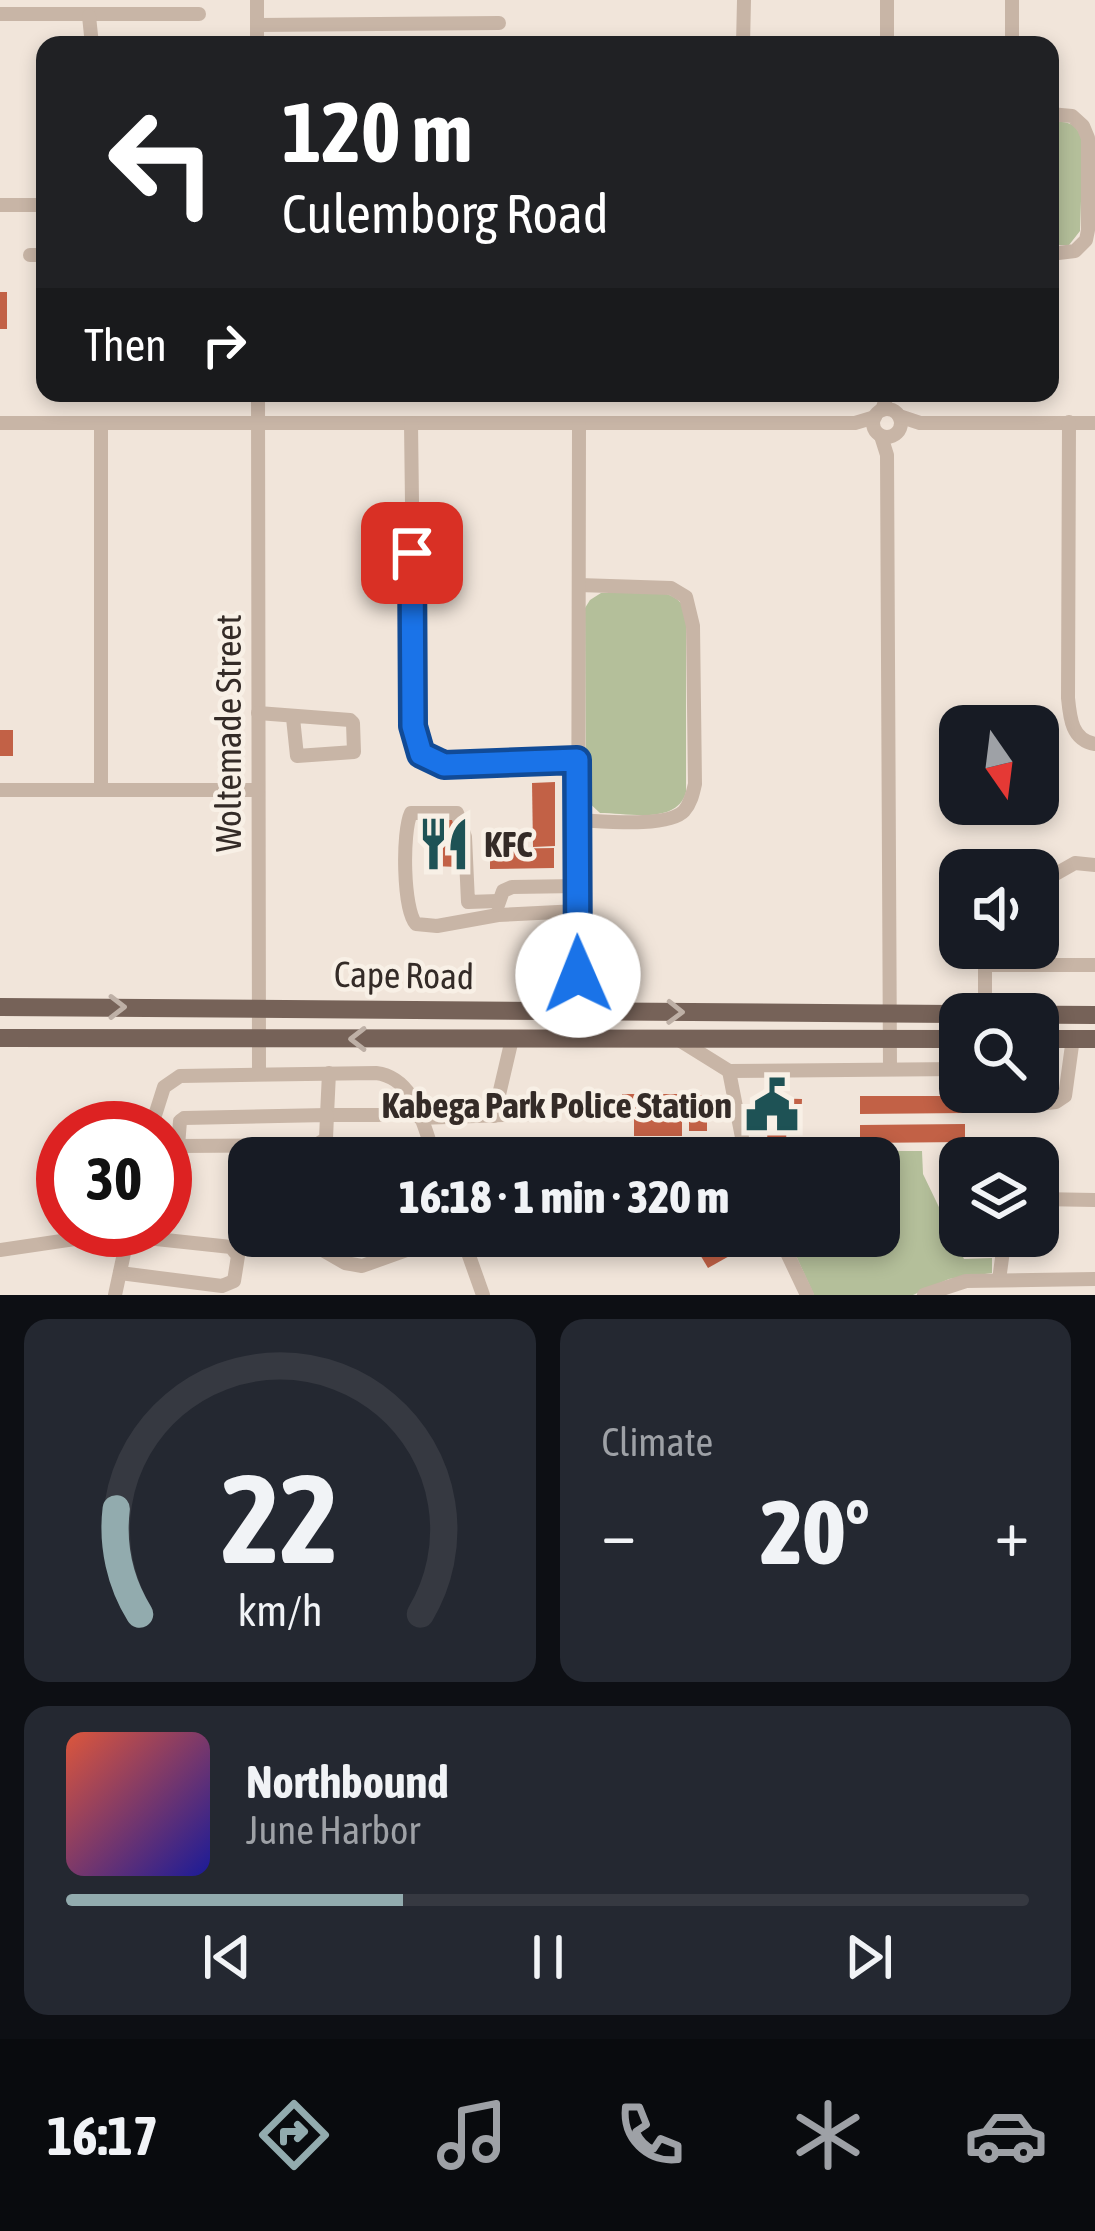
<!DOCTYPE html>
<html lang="en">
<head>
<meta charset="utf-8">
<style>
  :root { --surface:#171b24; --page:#242831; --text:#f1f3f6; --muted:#9ea1a6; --line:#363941; --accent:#92abae }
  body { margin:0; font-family:"Asap Condensed",sans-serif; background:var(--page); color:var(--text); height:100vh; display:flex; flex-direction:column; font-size:45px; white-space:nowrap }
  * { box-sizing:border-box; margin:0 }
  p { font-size:39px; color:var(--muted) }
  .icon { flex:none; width:66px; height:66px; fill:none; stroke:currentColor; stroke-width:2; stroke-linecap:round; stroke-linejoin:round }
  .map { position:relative; height:1295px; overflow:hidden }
  .details { display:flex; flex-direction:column; gap:24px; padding:24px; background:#0d0f14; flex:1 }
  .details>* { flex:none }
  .banner { position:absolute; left:36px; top:36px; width:1023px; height:366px; border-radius:24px; box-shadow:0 6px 18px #0003; background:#202124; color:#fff; overflow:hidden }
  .needle { width:78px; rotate:166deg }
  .fabs { position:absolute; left:939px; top:705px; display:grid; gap:24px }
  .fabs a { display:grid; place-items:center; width:120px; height:120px; border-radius:24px; background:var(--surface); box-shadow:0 6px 18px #0003; font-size:60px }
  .speed { position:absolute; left:36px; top:1101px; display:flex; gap:24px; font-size:60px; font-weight:700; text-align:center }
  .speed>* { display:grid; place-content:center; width:156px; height:156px; border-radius:50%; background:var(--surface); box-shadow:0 6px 18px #0003; line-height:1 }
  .speed .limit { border:18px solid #d22; background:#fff; color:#111 }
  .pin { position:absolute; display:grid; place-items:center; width:102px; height:102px; color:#fff; margin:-51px; border-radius:24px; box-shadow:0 6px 18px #0006 }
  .me { position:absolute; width:132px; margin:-66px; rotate:359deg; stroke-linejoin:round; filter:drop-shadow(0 0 9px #0008) }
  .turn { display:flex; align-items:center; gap:42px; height:252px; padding:0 48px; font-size:54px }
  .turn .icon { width:156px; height:156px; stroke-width:2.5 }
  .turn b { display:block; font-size:84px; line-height:102px }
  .then { display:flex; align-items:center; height:114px; padding:0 48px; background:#0003; gap:24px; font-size:45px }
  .big { font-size:90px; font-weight:800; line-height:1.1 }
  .details .card { flex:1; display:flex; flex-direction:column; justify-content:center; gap:18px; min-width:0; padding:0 42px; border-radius:24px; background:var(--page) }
  .details .dial { align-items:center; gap:0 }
  .dial svg { height:312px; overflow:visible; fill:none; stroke:var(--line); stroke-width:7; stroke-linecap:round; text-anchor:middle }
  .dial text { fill:var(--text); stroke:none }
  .song { display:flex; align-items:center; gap:36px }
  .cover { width:144px; height:144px; border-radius:18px; background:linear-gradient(135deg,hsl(10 70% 55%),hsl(240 70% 35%)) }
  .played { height:12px; border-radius:6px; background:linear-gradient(90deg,var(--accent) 35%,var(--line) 35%) }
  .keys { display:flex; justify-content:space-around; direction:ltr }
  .heat { display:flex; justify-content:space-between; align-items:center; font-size:66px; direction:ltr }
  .details .tiles { flex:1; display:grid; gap:24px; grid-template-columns:1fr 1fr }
  .card:last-child { grid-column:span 2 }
  .trip { position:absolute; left:228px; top:1137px; width:672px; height:120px; border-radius:24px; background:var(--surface); box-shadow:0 6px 18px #0003; font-weight:800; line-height:120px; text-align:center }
  .tab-bar { display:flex; height:192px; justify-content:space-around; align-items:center; background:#090b0e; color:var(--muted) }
  .tab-bar .icon { width:84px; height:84px }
  .tab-bar .selected { color:var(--accent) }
  .tab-bar b { font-size:54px; color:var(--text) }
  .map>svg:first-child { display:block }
</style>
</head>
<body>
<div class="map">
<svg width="1095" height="1295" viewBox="0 0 1095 1295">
  <rect width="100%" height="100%" fill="#f1e5da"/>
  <g fill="#b4bf9a">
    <path d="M1050 121C1069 122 1076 122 1083 141L1080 231 1069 245H1050Z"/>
    <path d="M601 593C628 593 674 582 686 611V792C677 825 629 813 600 813L586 800 585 608 590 600Z"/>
    <polygon points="856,1151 922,1151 923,1174 964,1259 992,1258 992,1273 949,1279 913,1295 814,1295 787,1236 879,1236 879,1158 856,1158"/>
  </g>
  <g fill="#c26146">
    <rect x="0" y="292" width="7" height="37"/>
    <rect x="0" y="730" width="13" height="26"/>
    <polygon points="555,782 555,846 533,847 532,783"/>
    <polygon points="437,818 455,818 458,867 433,866"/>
    <polygon points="554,848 554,868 490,869 490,849"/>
    <polygon points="622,1094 682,1094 682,1111 623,1112"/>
    <rect x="689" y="1095" width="18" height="36"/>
    <polygon points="860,1096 965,1096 965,1113 860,1114"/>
    <polygon points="768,1098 802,1099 801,1126 791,1125 791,1119 787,1119 786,1142 810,1140 810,1154 767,1150"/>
    <rect x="634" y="1119" width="48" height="17"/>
    <polygon points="965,1124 965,1142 860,1143 860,1125"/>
    <polygon points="701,1139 710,1158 663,1158"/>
    <polygon points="728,1236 744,1236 749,1245 708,1268 699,1253"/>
  </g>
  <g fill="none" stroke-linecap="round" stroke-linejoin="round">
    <g stroke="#c8b5a6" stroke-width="14">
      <polyline points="257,0 257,45"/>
      <polyline points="887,0 887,45"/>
      <polyline points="0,14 199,14"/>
      <polyline points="89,16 92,45"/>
      <polyline points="258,25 499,23"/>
      <polyline points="743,45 744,0"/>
      <polyline points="1012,45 1012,0"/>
      <polyline points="1050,114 1072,116 1083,126 1088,138 1088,230 1086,240 1075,251 1050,254"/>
      <polyline points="0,205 45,205"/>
      <polyline points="30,255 45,255"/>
      <polyline points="258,393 259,1072"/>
      <circle cx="887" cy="423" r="14"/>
      <polyline points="882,410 888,393"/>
      <polyline points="899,416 920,423 1095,423"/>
      <path d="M1069 422 1068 698C1070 719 1072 740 1095 744"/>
      <polyline points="0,423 855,423 875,417"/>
      <polyline points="411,423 415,742 429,761 444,765 577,760"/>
      <polyline points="101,424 101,789"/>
      <polyline points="881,436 887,455 890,1069"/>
      <polyline points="258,713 350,720 353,723 354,752 297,756 293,718"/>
      <polyline points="0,790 258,790"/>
      <path d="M578 820C602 821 668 828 684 811 691 803 693 793 695 784L693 626 686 597 671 588 579 585"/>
      <polyline points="1038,884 1075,863 1095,865"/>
      <path d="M498 901 468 902 465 837 457 813H411C402 832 403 909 416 924L437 926 498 915 578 911"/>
      <polyline points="498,905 503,891 512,887 578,886"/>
      <polyline points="985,948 985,1012"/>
      <polyline points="986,965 1095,965"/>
      <polyline points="578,975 586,995 601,1010"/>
      <polyline points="551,1011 572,994 578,975 579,425"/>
      <polyline points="676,1038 729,1071 960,1069"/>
      <polyline points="729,1071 746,1158"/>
      <polyline points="329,1073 327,1115 379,1115"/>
      <polyline points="1010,1092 1030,1105 1056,1102 1065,1096 1073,1038"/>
      <polyline points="494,1116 512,1039"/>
      <polyline points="420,1118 533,1114"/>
      <path d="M151 1128 164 1087 180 1076 376 1073C416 1078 423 1126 435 1158"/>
      <polyline points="165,1145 178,1146 180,1121 184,1118 327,1115 326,1139 316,1145 178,1146"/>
      <polyline points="1038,1199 1095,1200"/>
      <polyline points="462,1236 483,1295"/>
      <polyline points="779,1236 807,1295"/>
      <polyline points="275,1243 319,1248 345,1263 362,1266 446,1236"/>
      <polyline points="0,1250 129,1231"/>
      <polyline points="120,1273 222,1286 234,1281 238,1256 231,1247 128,1236"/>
      <polyline points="999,1280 1005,1236"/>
      <polyline points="115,1295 129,1230"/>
      <polyline points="924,1295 966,1281 1095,1279"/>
    </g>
    <g stroke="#766258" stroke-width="18">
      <polyline points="0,1007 1095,1015"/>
      <polyline points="0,1038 960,1039"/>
      <polyline points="1038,1039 1095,1039"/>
    </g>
  </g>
  <defs><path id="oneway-chevron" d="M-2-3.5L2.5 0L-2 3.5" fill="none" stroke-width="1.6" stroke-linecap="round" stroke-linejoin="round" transform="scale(3)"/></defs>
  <g stroke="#beb0a6">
    <use href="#oneway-chevron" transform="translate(117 1007)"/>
    <use href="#oneway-chevron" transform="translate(675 1012) rotate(1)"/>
    <use href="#oneway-chevron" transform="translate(358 1039) rotate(-180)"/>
  </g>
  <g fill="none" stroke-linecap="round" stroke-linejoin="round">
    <defs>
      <polyline id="route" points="412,553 413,726 421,754 444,765 577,760 578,975"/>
    </defs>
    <use href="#route" stroke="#114b97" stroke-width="30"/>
    <use href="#route" stroke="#1a73e8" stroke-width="21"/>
  </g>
  <defs>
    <symbol id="restaurant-bare" viewBox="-9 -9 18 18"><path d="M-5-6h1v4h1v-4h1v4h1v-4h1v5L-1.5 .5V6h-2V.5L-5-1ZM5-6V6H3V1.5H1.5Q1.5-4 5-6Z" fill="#1e5255" stroke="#f8f0e6" stroke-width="2.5" paint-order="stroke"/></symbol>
    <symbol id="civic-bare" viewBox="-9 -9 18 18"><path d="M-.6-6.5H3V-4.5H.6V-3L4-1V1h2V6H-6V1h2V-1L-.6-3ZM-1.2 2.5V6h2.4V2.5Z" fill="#1e5255" stroke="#f8f0e6" stroke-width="2.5" paint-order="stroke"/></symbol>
  </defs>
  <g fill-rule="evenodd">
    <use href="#restaurant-bare" x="406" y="806" width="76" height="76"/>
    <use href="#civic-bare" x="734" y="1067" width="76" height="76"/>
  </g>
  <g text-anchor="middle" stroke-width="9" stroke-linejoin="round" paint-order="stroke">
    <g font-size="36" fill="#342b27" stroke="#f8f0e6">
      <text transform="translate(228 733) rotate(-90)" y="13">Woltemade Street</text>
      <text transform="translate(404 975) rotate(1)" y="13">Cape Road</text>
    </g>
    <g font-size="36" font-weight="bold" fill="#342b27" stroke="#f8f0e6" text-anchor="start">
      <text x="484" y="857">KFC</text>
      <text x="732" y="1118" text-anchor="end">Kabega Park Police Station</text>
    </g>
  </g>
</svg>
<div class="fabs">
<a><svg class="needle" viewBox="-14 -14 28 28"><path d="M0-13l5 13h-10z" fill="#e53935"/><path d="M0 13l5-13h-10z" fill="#9ea1a6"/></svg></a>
<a><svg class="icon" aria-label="sound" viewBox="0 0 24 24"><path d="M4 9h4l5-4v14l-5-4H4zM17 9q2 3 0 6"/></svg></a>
<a><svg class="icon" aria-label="search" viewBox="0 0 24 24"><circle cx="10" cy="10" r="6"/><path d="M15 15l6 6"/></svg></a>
<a><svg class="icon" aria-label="layers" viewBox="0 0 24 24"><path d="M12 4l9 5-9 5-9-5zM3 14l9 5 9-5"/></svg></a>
</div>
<div class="speed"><div class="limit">30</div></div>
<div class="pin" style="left:412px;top:553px;background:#d93025"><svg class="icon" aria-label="arrive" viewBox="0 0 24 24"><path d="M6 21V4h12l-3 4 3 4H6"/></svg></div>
<svg class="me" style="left:578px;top:975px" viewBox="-20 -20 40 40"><circle r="19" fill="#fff"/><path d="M0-13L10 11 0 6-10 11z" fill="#1a73e8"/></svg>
<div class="trip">16:18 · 1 min · 320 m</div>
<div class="banner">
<div class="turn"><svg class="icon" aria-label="left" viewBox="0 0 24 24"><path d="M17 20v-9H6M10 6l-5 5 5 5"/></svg><div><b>120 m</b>Culemborg Road</div></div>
<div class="then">Then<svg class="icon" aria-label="right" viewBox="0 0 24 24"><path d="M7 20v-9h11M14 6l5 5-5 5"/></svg></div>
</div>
</div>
<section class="details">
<div class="tiles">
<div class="card dial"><svg viewBox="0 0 100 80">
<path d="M14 69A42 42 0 1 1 86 69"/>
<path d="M14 69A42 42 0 0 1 8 42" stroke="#92abae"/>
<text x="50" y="56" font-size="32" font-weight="700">22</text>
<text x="50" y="72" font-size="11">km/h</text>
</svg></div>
<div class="card"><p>Climate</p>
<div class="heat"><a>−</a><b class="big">20°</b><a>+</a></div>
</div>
<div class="card">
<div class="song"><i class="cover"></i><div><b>Northbound</b><p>June Harbor</p></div></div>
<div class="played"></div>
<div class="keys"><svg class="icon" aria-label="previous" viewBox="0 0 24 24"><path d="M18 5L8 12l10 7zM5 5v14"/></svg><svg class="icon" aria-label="pause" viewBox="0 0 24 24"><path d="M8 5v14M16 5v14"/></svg><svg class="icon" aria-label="next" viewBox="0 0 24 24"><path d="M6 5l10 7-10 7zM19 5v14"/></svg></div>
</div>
</div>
</section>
<nav class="tab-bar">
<b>16:17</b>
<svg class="icon selected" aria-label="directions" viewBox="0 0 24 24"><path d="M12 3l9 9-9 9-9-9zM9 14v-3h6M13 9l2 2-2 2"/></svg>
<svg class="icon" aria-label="music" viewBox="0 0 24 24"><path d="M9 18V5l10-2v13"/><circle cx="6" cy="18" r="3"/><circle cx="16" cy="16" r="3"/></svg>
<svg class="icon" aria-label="phone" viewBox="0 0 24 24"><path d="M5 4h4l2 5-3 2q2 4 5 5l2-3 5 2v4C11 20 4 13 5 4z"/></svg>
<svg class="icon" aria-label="climate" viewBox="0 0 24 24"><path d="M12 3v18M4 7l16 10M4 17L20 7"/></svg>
<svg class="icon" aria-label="car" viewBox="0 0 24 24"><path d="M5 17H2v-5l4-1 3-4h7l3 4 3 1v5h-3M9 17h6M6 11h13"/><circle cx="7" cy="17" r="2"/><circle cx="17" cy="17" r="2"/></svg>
</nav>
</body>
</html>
